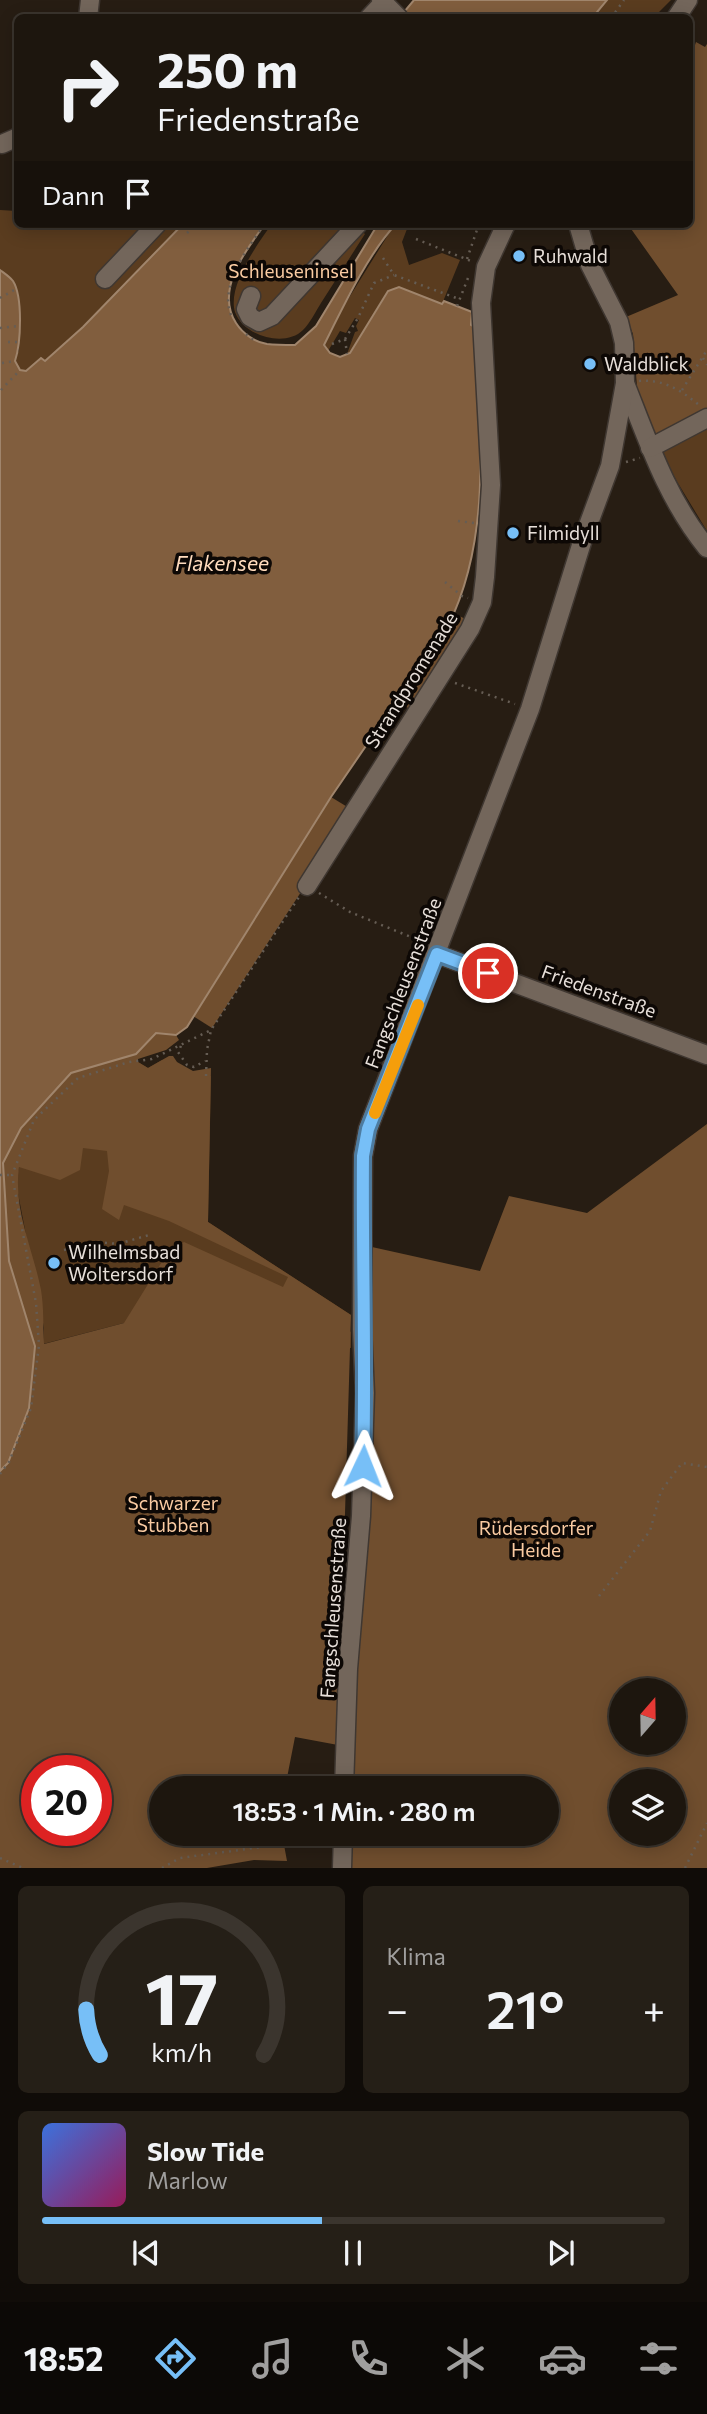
<!DOCTYPE html>
<html lang="de">
<head>
<meta charset="utf-8">
<style>
  :root { --surface:#1d160e; --page:#251f17; --text:#f1f3f6; --muted:#a09f9e; --line:#3b352e; --accent:#77bff7 }
  body { margin:0; font-family:Commissioner,sans-serif; background:var(--page); color:var(--text); height:100vh; display:flex; flex-direction:column; font-size:26px; white-space:nowrap }
  * { box-sizing:border-box; margin:0 }
  p { font-size:23px; color:var(--muted) }
  .icon { flex:none; width:38px; height:38px; fill:none; stroke:currentColor; stroke-width:2; stroke-linecap:round; stroke-linejoin:round }
  .map { position:relative; height:1868px; overflow:hidden }
  .drawer { display:flex; flex-direction:column; gap:18px; padding:18px; background:#100c08; flex:1 }
  .drawer>* { flex:none }
  .guide { position:absolute; left:14px; top:14px; width:679px; height:214px; border-radius:10px; box-shadow:0 4px 18px #0003,0 0 0 2px var(--line); background:#1d160e; color:var(--text); overflow:hidden }
  .needle { width:46px; rotate:20deg }
  .buttons { position:absolute; left:609px; top:1678px; display:grid; gap:14px }
  .buttons a { display:grid; place-items:center; width:77px; height:77px; border-radius:50%; background:var(--surface); box-shadow:0 4px 18px #0003,0 0 0 2px var(--line); font-size:35px }
  .speed { position:absolute; left:21px; top:1755px; display:flex; gap:14px; font-size:35px; font-weight:700; text-align:center }
  .speed>* { display:grid; place-content:center; width:91px; height:91px; border-radius:50%; background:var(--surface); box-shadow:0 4px 18px #0003,0 0 0 2px var(--line); line-height:1 }
  .speed .limit { border:10px solid #d22; background:#fff; color:#111 }
  .pin { position:absolute; display:grid; place-items:center; width:60px; height:60px; color:#fff; margin:-30px; border:4px solid #fff; border-radius:50%; box-shadow:0 2px 7px #0007 }
  .me { position:absolute; width:77px; margin:-38px; rotate:2deg; stroke-linejoin:round; filter:drop-shadow(0 0 5px #0008) }
  .turn { display:flex; align-items:center; gap:24px; height:147px; padding:0 28px; font-size:32px }
  .turn .icon { width:91px; height:91px; stroke-width:2.5 }
  .turn b { display:block; font-size:49px; line-height:60px }
  .then { display:flex; align-items:center; height:66px; padding:0 28px; background:#0003; gap:14px; font-size:26px }
  .big { font-size:52px; font-weight:600; line-height:1.1 }
  .drawer .widget { flex:1; display:flex; flex-direction:column; justify-content:center; gap:10px; min-width:0; padding:0 24px; border-radius:10px; background:var(--page) }
  .drawer .dial { align-items:center; gap:0 }
  .dial svg { height:182px; overflow:visible; fill:none; stroke:var(--line); stroke-width:7; stroke-linecap:round; text-anchor:middle }
  .dial text { fill:var(--text); stroke:none }
  .song { display:flex; align-items:center; gap:21px }
  .cover { width:84px; height:84px; border-radius:10px; background:linear-gradient(135deg,hsl(220 70% 55%),hsl(330 70% 35%)) }
  .played { height:7px; border-radius:4px; background:linear-gradient(90deg,var(--accent) 45%,var(--line) 45%) }
  .keys { display:flex; justify-content:space-around; direction:ltr }
  .heat { display:flex; justify-content:space-between; align-items:center; font-size:38px; direction:ltr }
  .drawer .tiles { flex:1; display:grid; gap:18px; grid-template-columns:1fr 1fr }
  .widget:last-child { grid-column:span 2 }
  .trip { position:absolute; left:149px; top:1776px; width:410px; height:70px; border-radius:35px; background:var(--surface); box-shadow:0 4px 18px #0003,0 0 0 2px var(--line); font-weight:600; line-height:70px; text-align:center }
  .menu { display:flex; height:112px; justify-content:space-around; align-items:center; background:#0c0906; color:var(--muted) }
  .menu .icon { width:49px; height:49px }
  .menu .active { color:var(--accent) }
  .menu b { font-size:32px; color:var(--text) }
  .map>svg:first-child { display:block }
</style>
</head>
<body>
<div class="map">
<svg width="707" height="1868" viewBox="0 0 707 1868">
  <rect width="100%" height="100%" fill="#271d13"/>
  <g fill="#5a3c1f">
    <polygon points="607,0 671,0 654,17 593,17"/>
    <polygon points="0,210 17,211 18,224 183,224 83,327 45,362 41,358 26,372 20,370 15,361 19,350 12,280 0,270"/>
    <path d="M272 224H354L365 234C350 257 336 280 321 303 316 311 310 323 303 330 285 348 243 336 235 312 227 286 258 243 272 224Z"/>
    <polygon points="393,227 407,229 402,242 409,265 442,253 460,260 442,304 399,287 388,291 350,353 347,354 355,332 358,331 356,326 359,320 355,318 346,333 340,331 328,351 324,345 342,309"/>
    <polygon points="707,420 707,531 656,447"/>
    <polygon points="162,1060 198,1076 211,1076 208,1222 351,1315 338,1314 337,1323 351,1332 351,1348 124,1323 43,1344 44,1328 16,1183 19,1166 138,1062 148,1068"/>
  </g>
  <g fill="#704e2e" fill-rule="evenodd">
    <polygon points="696,42 705,47 707,44 707,420 656,447 637,387 633,334 626,317 678,295 629,226 619,224 690,224 690,60"/>
    <polygon points="454,613 467,620 410,709 397,702"/>
    <polygon points="331,797 354,811 212,1028 193,1016"/>
    <path d="M156 1033 176 1035 179 1040 166 1050 138 1059V1062L148 1068 169 1056H173L177 1062 193 1071 211 1068 208 1222 351 1315 338 1745 295 1737 285 1788H161V1834H282L287 1861 254 1860 207 1868H0V1471L8 1463 35 1346 9 1261 3 1163 21 1128 71 1073 136 1054ZM83 1148 107 1151 109 1171 102 1209 119 1220 124 1205 169 1221 288 1277 283 1287 184 1242 168 1252 124 1323 44 1344C43 1327 44 1308 41 1290 33 1249 13 1209 19 1167L60 1180 80 1170ZM37 1771H96V1830H37Z"/>
    <path d="M707 1124V1868H348L349 1834H546V1788H350L367 1515 372 1247 480 1271 509 1196 587 1213ZM621 1690H674V1743H621ZM621 1782H674V1834H621Z"/>
  </g>
  <g fill="#815e3e" stroke="#a0856c" stroke-width="2">
    <polygon points="414,0 607,0 593,17 399,18"/>
    <path d="M183 224H265C245 251 215 290 236 323 243 334 255 342 267 344 276 345 286 345 295 345L316 326 378 224H396C368 254 343 307 324 345L330 353 340 357 350 353 388 291 399 287 442 304 444 301 472 312 471 325 475 327C479 425 494 534 448 626L331 797 187 1027 176 1035 156 1033 136 1054 71 1073 21 1128 3 1163 9 1261 35 1346 29 1408 8 1463 0 1471V270C4 273 10 277 13 281 23 297 21 343 15 361L20 370 26 371 41 358 45 361 83 327Z"/>
  </g>
  <g fill="none" stroke-linecap="round" stroke-linejoin="round">
    <defs>
      <g id="minor">
        <polyline points="381,0 399,18"/>
        <polyline points="88,18 90,0"/>
        <polyline points="369,18 383,3"/>
        <polyline points="676,18 688,0"/>
        <polyline points="2,144 18,137"/>
        <polyline points="105,279 157,224"/>
        <polyline points="251,296 246,309 250,317 259,322 272,316 358,224"/>
        <path d="M625 383C648 441 667 499 707 548"/>
        <polyline points="650,448 707,418"/>
        <polyline points="307,886 470,629 482,602 485,577 491,485 481,303 486,267 506,224"/>
        <polyline points="437,954 707,1055"/>
        <polyline points="344,1788 348,1669 361,1516 365,1393 362,1329 363,1156 368,1129 530,709 583,539 610,466 625,383 624,343 619,322 590,265 578,224"/>
        <polyline points="342,1868 343,1834"/>
      </g>
    </defs>
    <use href="#minor" stroke="#3f3731" stroke-width="21"/>
    <g stroke="#665d54" stroke-width="2.5" stroke-dasharray="2 5" stroke-linecap="butt">
      <polyline points="611,18 624,0"/>
      <polyline points="381,226 382,224"/>
      <polyline points="187,233 196,224"/>
      <polyline points="416,239 471,261"/>
      <polyline points="383,258 394,275 459,299"/>
      <polyline points="467,259 479,224"/>
      <polyline points="0,298 16,289"/>
      <polyline points="457,306 468,278"/>
      <path d="M231 315C219 286 248 247 265 224"/>
      <polyline points="0,328 18,326"/>
      <polyline points="246,334 254,340"/>
      <polyline points="345,339 358,318 374,283 394,275"/>
      <polyline points="8,342 18,342"/>
      <polyline points="332,344 345,339 347,354"/>
      <polyline points="703,358 707,365"/>
      <polyline points="2,363 15,361"/>
      <path d="M639 381C663 379 681 390 699 405"/>
      <polyline points="1,390 20,370"/>
      <polyline points="682,390 707,350"/>
      <polyline points="626,462 640,458"/>
      <polyline points="458,521 474,523"/>
      <polyline points="445,582 462,596 468,598"/>
      <polyline points="455,683 515,704"/>
      <polyline points="319,893 350,912 423,942"/>
      <polyline points="181,1046 178,1052 187,1065 194,1067 205,1061"/>
      <polyline points="206,1076 207,1050 211,1030 299,897"/>
      <polyline points="0,1175 12,1175"/>
      <polyline points="64,1250 97,1242 118,1244 149,1235"/>
      <polyline points="0,1474 9,1462 31,1408 39,1345 36,1303 12,1175 34,1120 78,1078 129,1062 152,1059 211,1030"/>
      <polyline points="599,1596 650,1531 661,1491 682,1463 707,1467"/>
      <polyline points="0,1858 23,1868"/>
      <polyline points="162,1868 180,1858 329,1838"/>
      <polyline points="685,1868 707,1823"/>
    </g>
    <use href="#minor" stroke="#73665b" stroke-width="18"/>
  </g>
  <g fill="none" stroke-linecap="round" stroke-linejoin="round">
    <defs>
      <path id="route" d="M363 1466C366 1363 362 1260 363 1156L368 1129 437 954 488 973"/>
    </defs>
    <use href="#route" stroke="#4d7ca1" stroke-width="18"/>
    <use href="#route" stroke="#77bff7" stroke-width="12"/>
    <polyline stroke="#f59e0b" stroke-width="12" points="375,1113 418,1005"/>
  </g>
  <g fill="#77bff7" stroke="#0d0805" stroke-width="2.5">
    <circle cx="519" cy="256" r="7"/>
    <circle cx="590" cy="364" r="7"/>
    <circle cx="513" cy="533" r="7"/>
    <circle cx="54" cy="1263" r="7"/>
  </g>
  <g text-anchor="middle" stroke-width="7" stroke-linejoin="round" paint-order="stroke">
    <g font-size="19" fill="#e7dfd9" stroke="#0d0805" text-anchor="start">
      <text x="533" y="263">Ruhwald</text>
      <text x="604" y="371">Waldblick</text>
      <text x="527" y="540">Filmidyll</text>
      <text x="68" y="1259">Wilhelmsbad<tspan x="68" dy="22">Woltersdorf</tspan></text>
    </g>
    <g font-size="19" fill="#facba2" stroke="#0d0805">
      <text x="291" y="278">Schleuseninsel</text>
      <text x="173" y="1510">Schwarzer<tspan x="173" dy="22">Stubben</tspan></text>
      <text x="536" y="1535">Rüdersdorfer<tspan x="536" dy="22">Heide</tspan></text>
    </g>
    <g font-size="19" fill="#e7dfd9" stroke="#0d0805">
      <text transform="translate(411 680) rotate(-58)" y="7">Strandpromenade</text>
      <text transform="translate(403 983) rotate(-69)" y="7">Fangschleusenstraße</text>
      <text transform="translate(599 991) rotate(20)" y="7">Friedenstraße</text>
      <text transform="translate(333 1608) rotate(-86)" y="7">Fangschleusenstraße</text>
    </g>
    <g font-size="21" font-style="italic" fill="#ffdbbd" stroke="#0d0805">
      <text x="222" y="571">Flakensee</text>
    </g>
  </g>
</svg>
<div class="buttons">
<a><svg class="needle" viewBox="-14 -14 28 28"><path d="M0-13l5 13h-10z" fill="#e53935"/><path d="M0 13l5-13h-10z" fill="#a09f9e"/></svg></a>
<a><svg class="icon" aria-label="layers" viewBox="0 0 24 24"><path d="M12 4l9 5-9 5-9-5zM3 14l9 5 9-5"/></svg></a>
</div>
<div class="speed"><div class="limit">20</div></div>
<div class="pin" style="left:488px;top:973px;background:#d93025"><svg class="icon" aria-label="arrive" viewBox="0 0 24 24"><path d="M6 21V4h12l-3 4 3 4H6"/></svg></div>
<svg class="me" style="left:363px;top:1466px" viewBox="-20 -20 40 40"><path d="M0-17L14 15 0 8-14 15z" fill="#77bff7" stroke="#fff" stroke-width="4"/></svg>
<div class="trip">18:53 · 1 Min. · 280 m</div>
<div class="guide">
<div class="turn"><svg class="icon" aria-label="right" viewBox="0 0 24 24"><path d="M7 20v-9h11M14 6l5 5-5 5"/></svg><div><b>250 m</b>Friedenstraße</div></div>
<div class="then">Dann<svg class="icon" aria-label="arrive" viewBox="0 0 24 24"><path d="M6 21V4h12l-3 4 3 4H6"/></svg></div>
</div>
</div>
<section class="drawer">
<div class="tiles">
<div class="widget dial"><svg viewBox="0 0 100 80">
<path d="M14 69A42 42 0 1 1 86 69"/>
<path d="M14 69A42 42 0 0 1 8 49" stroke="#77bff7"/>
<text x="50" y="56" font-size="32" font-weight="700">17</text>
<text x="50" y="72" font-size="11">km/h</text>
</svg></div>
<div class="widget"><p>Klima</p>
<div class="heat"><a>−</a><b class="big">21°</b><a>+</a></div>
</div>
<div class="widget">
<div class="song"><i class="cover"></i><div><b>Slow Tide</b><p>Marlow</p></div></div>
<div class="played"></div>
<div class="keys"><svg class="icon" aria-label="previous" viewBox="0 0 24 24"><path d="M18 5L8 12l10 7zM5 5v14"/></svg><svg class="icon" aria-label="pause" viewBox="0 0 24 24"><path d="M8 5v14M16 5v14"/></svg><svg class="icon" aria-label="next" viewBox="0 0 24 24"><path d="M6 5l10 7-10 7zM19 5v14"/></svg></div>
</div>
</div>
</section>
<nav class="menu">
<b>18:52</b>
<svg class="icon active" aria-label="directions" viewBox="0 0 24 24"><path d="M12 3l9 9-9 9-9-9zM9 14v-3h6M13 9l2 2-2 2"/></svg>
<svg class="icon" aria-label="music" viewBox="0 0 24 24"><path d="M9 18V5l10-2v13"/><circle cx="6" cy="18" r="3"/><circle cx="16" cy="16" r="3"/></svg>
<svg class="icon" aria-label="phone" viewBox="0 0 24 24"><path d="M5 4h4l2 5-3 2q2 4 5 5l2-3 5 2v4C11 20 4 13 5 4z"/></svg>
<svg class="icon" aria-label="climate" viewBox="0 0 24 24"><path d="M12 3v18M4 7l16 10M4 17L20 7"/></svg>
<svg class="icon" aria-label="car" viewBox="0 0 24 24"><path d="M5 17H2v-5l4-1 3-4h7l3 4 3 1v5h-3M9 17h6M6 11h13"/><circle cx="7" cy="17" r="2"/><circle cx="17" cy="17" r="2"/></svg>
<svg class="icon" aria-label="filters" viewBox="0 0 24 24"><path d="M4 7h16M4 17h16"/><circle cx="9" cy="7" r="2"/><circle cx="15" cy="17" r="2"/></svg>
</nav>
</body>
</html>
